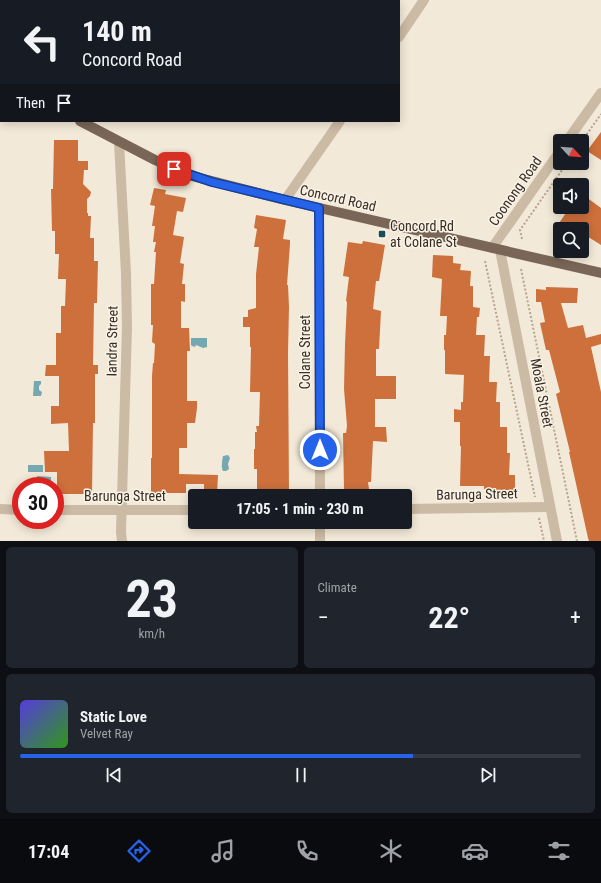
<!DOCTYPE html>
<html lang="en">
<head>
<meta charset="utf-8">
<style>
  :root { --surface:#171b24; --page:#20242c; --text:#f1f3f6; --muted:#9ea1a6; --line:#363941; --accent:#2563eb }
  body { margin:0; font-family:"Roboto Condensed",sans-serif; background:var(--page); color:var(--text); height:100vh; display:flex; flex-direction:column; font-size:15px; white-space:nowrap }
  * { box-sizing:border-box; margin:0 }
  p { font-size:13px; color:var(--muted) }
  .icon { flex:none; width:22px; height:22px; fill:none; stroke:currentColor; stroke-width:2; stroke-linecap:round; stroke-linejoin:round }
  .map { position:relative; height:541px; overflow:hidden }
  .drawer { display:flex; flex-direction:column; gap:6px; padding:6px; background:#0d0f14; flex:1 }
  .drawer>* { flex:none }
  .guide { position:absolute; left:0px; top:0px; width:400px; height:122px; box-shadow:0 2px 10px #0003; background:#171b24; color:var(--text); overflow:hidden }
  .needle { width:26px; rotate:116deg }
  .controls { position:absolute; left:553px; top:134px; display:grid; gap:8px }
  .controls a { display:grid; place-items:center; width:36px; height:36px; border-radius:4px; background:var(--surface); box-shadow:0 2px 10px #0003; font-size:20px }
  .speed { position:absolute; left:12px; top:477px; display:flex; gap:8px; font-size:20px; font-weight:700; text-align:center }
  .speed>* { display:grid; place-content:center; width:52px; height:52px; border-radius:50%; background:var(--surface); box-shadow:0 2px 10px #0003; line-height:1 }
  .speed .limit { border:6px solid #d22; background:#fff; color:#111 }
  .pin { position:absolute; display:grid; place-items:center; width:34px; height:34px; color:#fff; margin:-17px; border-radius:8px; box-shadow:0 2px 6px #0006 }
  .me { position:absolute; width:44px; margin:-22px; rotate:0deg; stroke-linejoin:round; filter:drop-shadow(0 0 3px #0008) }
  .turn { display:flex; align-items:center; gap:14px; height:84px; padding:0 16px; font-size:18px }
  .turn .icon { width:52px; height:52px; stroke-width:2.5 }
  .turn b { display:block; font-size:28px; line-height:34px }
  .then { display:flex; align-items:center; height:38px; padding:0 16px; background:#0003; gap:8px; font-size:15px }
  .big { font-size:30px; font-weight:700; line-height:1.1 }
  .drawer .card { flex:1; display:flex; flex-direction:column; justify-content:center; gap:6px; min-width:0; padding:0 14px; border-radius:6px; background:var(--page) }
  .drawer .dial { align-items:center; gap:0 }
  .dial b { font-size:52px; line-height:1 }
  .song { display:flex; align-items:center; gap:12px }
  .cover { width:48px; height:48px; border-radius:6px; background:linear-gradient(135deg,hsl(250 70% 55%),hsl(110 70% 35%)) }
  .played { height:4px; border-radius:2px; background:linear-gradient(90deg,var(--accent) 70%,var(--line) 70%) }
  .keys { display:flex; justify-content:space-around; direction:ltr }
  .heat { display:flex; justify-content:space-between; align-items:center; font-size:22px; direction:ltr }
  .drawer .tiles { flex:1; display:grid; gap:6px; grid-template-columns:1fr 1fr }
  .card:last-child { grid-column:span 2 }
  .trip { position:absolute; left:188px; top:489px; width:224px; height:40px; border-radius:4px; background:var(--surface); box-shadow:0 2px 10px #0003; font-weight:700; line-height:40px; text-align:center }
  .dock { display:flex; height:64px; justify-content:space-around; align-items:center; background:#090b0e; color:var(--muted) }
  .dock .icon { width:28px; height:28px }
  .dock .selected { color:var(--accent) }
  .dock b { font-size:18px; color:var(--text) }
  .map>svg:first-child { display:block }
</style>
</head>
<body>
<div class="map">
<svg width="601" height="541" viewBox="0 0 601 541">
  <rect width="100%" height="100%" fill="#f3e9d8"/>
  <g fill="#76a8b1">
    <polygon points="191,338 207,338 207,347 203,348 196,345 195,347 192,346 191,345"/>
    <polygon points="34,381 41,381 41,384 39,386 39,390 42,392 41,396 33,396"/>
    <path d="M228 455 230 458 228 464 229 469 226 471H223C221 467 222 461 223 456Z"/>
    <rect x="28" y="465" width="15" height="7"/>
    <polygon points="37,476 51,477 51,483 46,483 46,484 37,486"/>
  </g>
  <g fill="#cd703c">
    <polygon points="601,132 601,160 587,151"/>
    <polygon points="54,140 78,140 78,161 88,161 88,170 84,170 83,184 91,192 90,196 87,199 87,213 88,213 88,216 91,216 90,238 94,238 94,261 98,261 97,303 94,303 93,365 98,365 98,374 95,374 95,423 93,423 92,494 57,494 57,472 45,472 44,451 69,451 68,423 51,424 51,406 59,406 59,376 45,376 46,365 56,365 56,333 61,333 61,306 65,306 66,279 58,279 59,254 55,254 55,231 52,231 51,189 53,189"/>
    <polygon points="154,188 166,190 165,194 186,198 183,212 177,211 173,235 184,237 180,263 184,264 182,284 185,284 185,302 181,301 181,328 189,328 190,351 187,351 187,401 197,401 197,408 195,423 187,423 187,448 179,448 179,474 218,475 217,494 204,494 204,484 186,484 186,493 151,493 151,458 152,458 152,376 153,363 154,363 155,344 152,342 153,325 151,325 151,284 154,284 156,252 154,252 156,242 153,242 155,226 152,226 155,206 150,205"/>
    <polygon points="582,194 601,208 601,245 582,233 582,229 555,229 570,207 582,207"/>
    <polygon points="256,215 286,220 283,239 290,240 290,244 287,285 288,285 289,307 288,353 289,492 272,492 272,494 257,494 257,469 254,469 254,449 255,449 255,432 257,432 256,426 259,426 260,392 250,392 251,347 250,347 250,327 243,327 243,317 248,317 248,310 256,308 256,274 259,247 254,247 257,229 254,228"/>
    <polygon points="363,241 385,245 379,281 376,281 373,309 381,311 379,349 376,349 376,376 396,376 396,399 375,399 375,427 386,427 387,442 373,441 371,482 368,482 369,489 344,490 343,433 346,433 347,426 344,389 345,344 347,302 346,301 349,277 343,276 348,242 362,244"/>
    <polygon points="433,255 453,256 453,263 461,264 460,270 471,271 470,286 473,286 473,307 480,308 479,317 477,317 476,335 485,335 484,356 490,356 489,382 497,382 496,402 500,402 500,427 507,427 507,453 510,453 509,475 515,475 515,490 490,490 484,489 484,486 460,486 461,446 460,446 460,422 454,422 454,409 461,410 461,402 463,402 464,375 445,374 445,350 444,350 444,335 446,335 447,316 440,316 442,279 432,277"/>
    <polygon points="546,287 578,288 577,303 561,303 568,328 583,325 586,338 601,334 601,344 591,347 601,392 601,541 589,541 588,538 569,452 570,452 556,394 560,392 549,350 546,350 540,323 545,322 541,302 536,302 536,289 546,290"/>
  </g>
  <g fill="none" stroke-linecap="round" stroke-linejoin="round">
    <g stroke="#b7a48e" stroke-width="2" stroke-dasharray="2 2" stroke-linecap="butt">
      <polyline points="582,141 601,114"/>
      <polyline points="522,239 520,230 567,163"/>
      <polyline points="485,261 535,497"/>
      <polyline points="521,269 577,541"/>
      <polyline points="539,518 544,541"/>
    </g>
    <g stroke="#cbbaa4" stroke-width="10">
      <polyline points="3,1 3,0"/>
      <polyline points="143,1 143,0"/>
      <polyline points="399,37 424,0"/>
      <polyline points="567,141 601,93"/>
      <polyline points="119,142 126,273 127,328 121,532 122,541"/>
      <polyline points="285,200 340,121"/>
      <polyline points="319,208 320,496"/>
      <polyline points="492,248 560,151"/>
      <polyline points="500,250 557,541"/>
      <polyline points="0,509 21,510"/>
      <polyline points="405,509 550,507"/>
      <polyline points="55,510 195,510"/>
      <polyline points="320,522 320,541"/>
    </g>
    <g stroke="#796656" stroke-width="10">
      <polyline points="0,78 1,78"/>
      <polyline points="80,121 155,160 192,176 285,200 601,273"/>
    </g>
  </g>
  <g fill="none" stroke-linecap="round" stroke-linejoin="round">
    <defs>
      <polyline id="route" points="174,169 212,182 319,208 320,450"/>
    </defs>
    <use href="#route" stroke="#184099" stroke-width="10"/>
    <use href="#route" stroke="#2563eb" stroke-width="7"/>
  </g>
  <rect fill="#194e59" stroke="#faf3e5" stroke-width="1.5" x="378" y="230" width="8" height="8" rx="2"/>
  <g text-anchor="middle" stroke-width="3" stroke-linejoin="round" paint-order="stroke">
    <g font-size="14" fill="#362d26" stroke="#faf3e5">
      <text transform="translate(515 191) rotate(-55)" y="5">Coonong Road</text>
      <text transform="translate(338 198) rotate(13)" y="5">Concord Road</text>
      <text transform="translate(112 341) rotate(-89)" y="5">Iandra Street</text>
      <text transform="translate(305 352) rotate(-90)" y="5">Colane Street</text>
      <text transform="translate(542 393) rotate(79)" y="5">Moala Street</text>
      <text transform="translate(477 494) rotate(-1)" y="5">Barunga Street</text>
      <text x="125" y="501">Barunga Street</text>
    </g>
    <g font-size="14" fill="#362d26" stroke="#faf3e5" text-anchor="start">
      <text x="390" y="231">Concord Rd<tspan x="390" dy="16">at Colane St</tspan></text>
    </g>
  </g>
</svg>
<div class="controls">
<a><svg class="needle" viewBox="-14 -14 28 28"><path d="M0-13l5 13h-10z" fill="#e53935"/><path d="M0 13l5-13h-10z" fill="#9ea1a6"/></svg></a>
<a><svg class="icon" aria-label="sound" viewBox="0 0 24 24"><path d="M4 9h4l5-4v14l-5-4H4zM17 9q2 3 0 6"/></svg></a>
<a><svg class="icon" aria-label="search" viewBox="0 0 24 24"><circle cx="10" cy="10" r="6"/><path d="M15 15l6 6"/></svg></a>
</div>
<div class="speed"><div class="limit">30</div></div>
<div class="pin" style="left:174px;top:169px;background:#d93025"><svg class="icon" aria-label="arrive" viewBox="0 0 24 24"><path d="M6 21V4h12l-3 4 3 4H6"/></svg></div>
<svg class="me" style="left:320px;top:450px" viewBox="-20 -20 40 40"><circle r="17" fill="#2563eb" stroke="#fff" stroke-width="3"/><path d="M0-11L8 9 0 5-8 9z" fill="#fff"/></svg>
<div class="trip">17:05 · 1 min · 230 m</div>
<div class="guide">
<div class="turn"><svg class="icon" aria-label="left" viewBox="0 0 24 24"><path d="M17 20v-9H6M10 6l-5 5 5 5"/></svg><div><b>140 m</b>Concord Road</div></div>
<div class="then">Then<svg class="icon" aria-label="arrive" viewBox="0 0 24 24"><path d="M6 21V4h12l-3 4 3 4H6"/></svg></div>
</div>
</div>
<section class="drawer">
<div class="tiles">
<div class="card dial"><b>23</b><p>km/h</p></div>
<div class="card"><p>Climate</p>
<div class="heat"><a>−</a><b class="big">22°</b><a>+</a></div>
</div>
<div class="card">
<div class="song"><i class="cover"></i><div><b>Static Love</b><p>Velvet Ray</p></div></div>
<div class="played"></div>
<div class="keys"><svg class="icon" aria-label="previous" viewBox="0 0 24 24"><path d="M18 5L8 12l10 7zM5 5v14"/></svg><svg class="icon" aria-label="pause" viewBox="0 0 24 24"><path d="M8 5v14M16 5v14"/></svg><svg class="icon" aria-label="next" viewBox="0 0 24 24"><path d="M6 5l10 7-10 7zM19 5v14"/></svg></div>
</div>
</div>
</section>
<nav class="dock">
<b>17:04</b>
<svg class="icon selected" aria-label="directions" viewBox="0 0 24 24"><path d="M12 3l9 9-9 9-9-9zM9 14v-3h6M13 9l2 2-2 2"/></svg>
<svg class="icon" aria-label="music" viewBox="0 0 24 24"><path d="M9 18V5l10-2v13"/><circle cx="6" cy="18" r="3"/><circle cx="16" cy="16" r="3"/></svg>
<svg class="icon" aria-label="phone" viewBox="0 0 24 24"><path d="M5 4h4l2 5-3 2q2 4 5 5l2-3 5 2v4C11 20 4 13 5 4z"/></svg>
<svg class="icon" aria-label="climate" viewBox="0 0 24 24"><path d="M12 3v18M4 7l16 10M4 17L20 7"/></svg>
<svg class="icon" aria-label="car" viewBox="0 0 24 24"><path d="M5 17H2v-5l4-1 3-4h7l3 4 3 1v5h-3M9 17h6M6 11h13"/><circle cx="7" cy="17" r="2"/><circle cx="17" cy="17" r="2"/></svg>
<svg class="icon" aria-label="filters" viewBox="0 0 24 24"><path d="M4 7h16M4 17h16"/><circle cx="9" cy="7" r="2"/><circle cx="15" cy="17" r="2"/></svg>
</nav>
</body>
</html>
